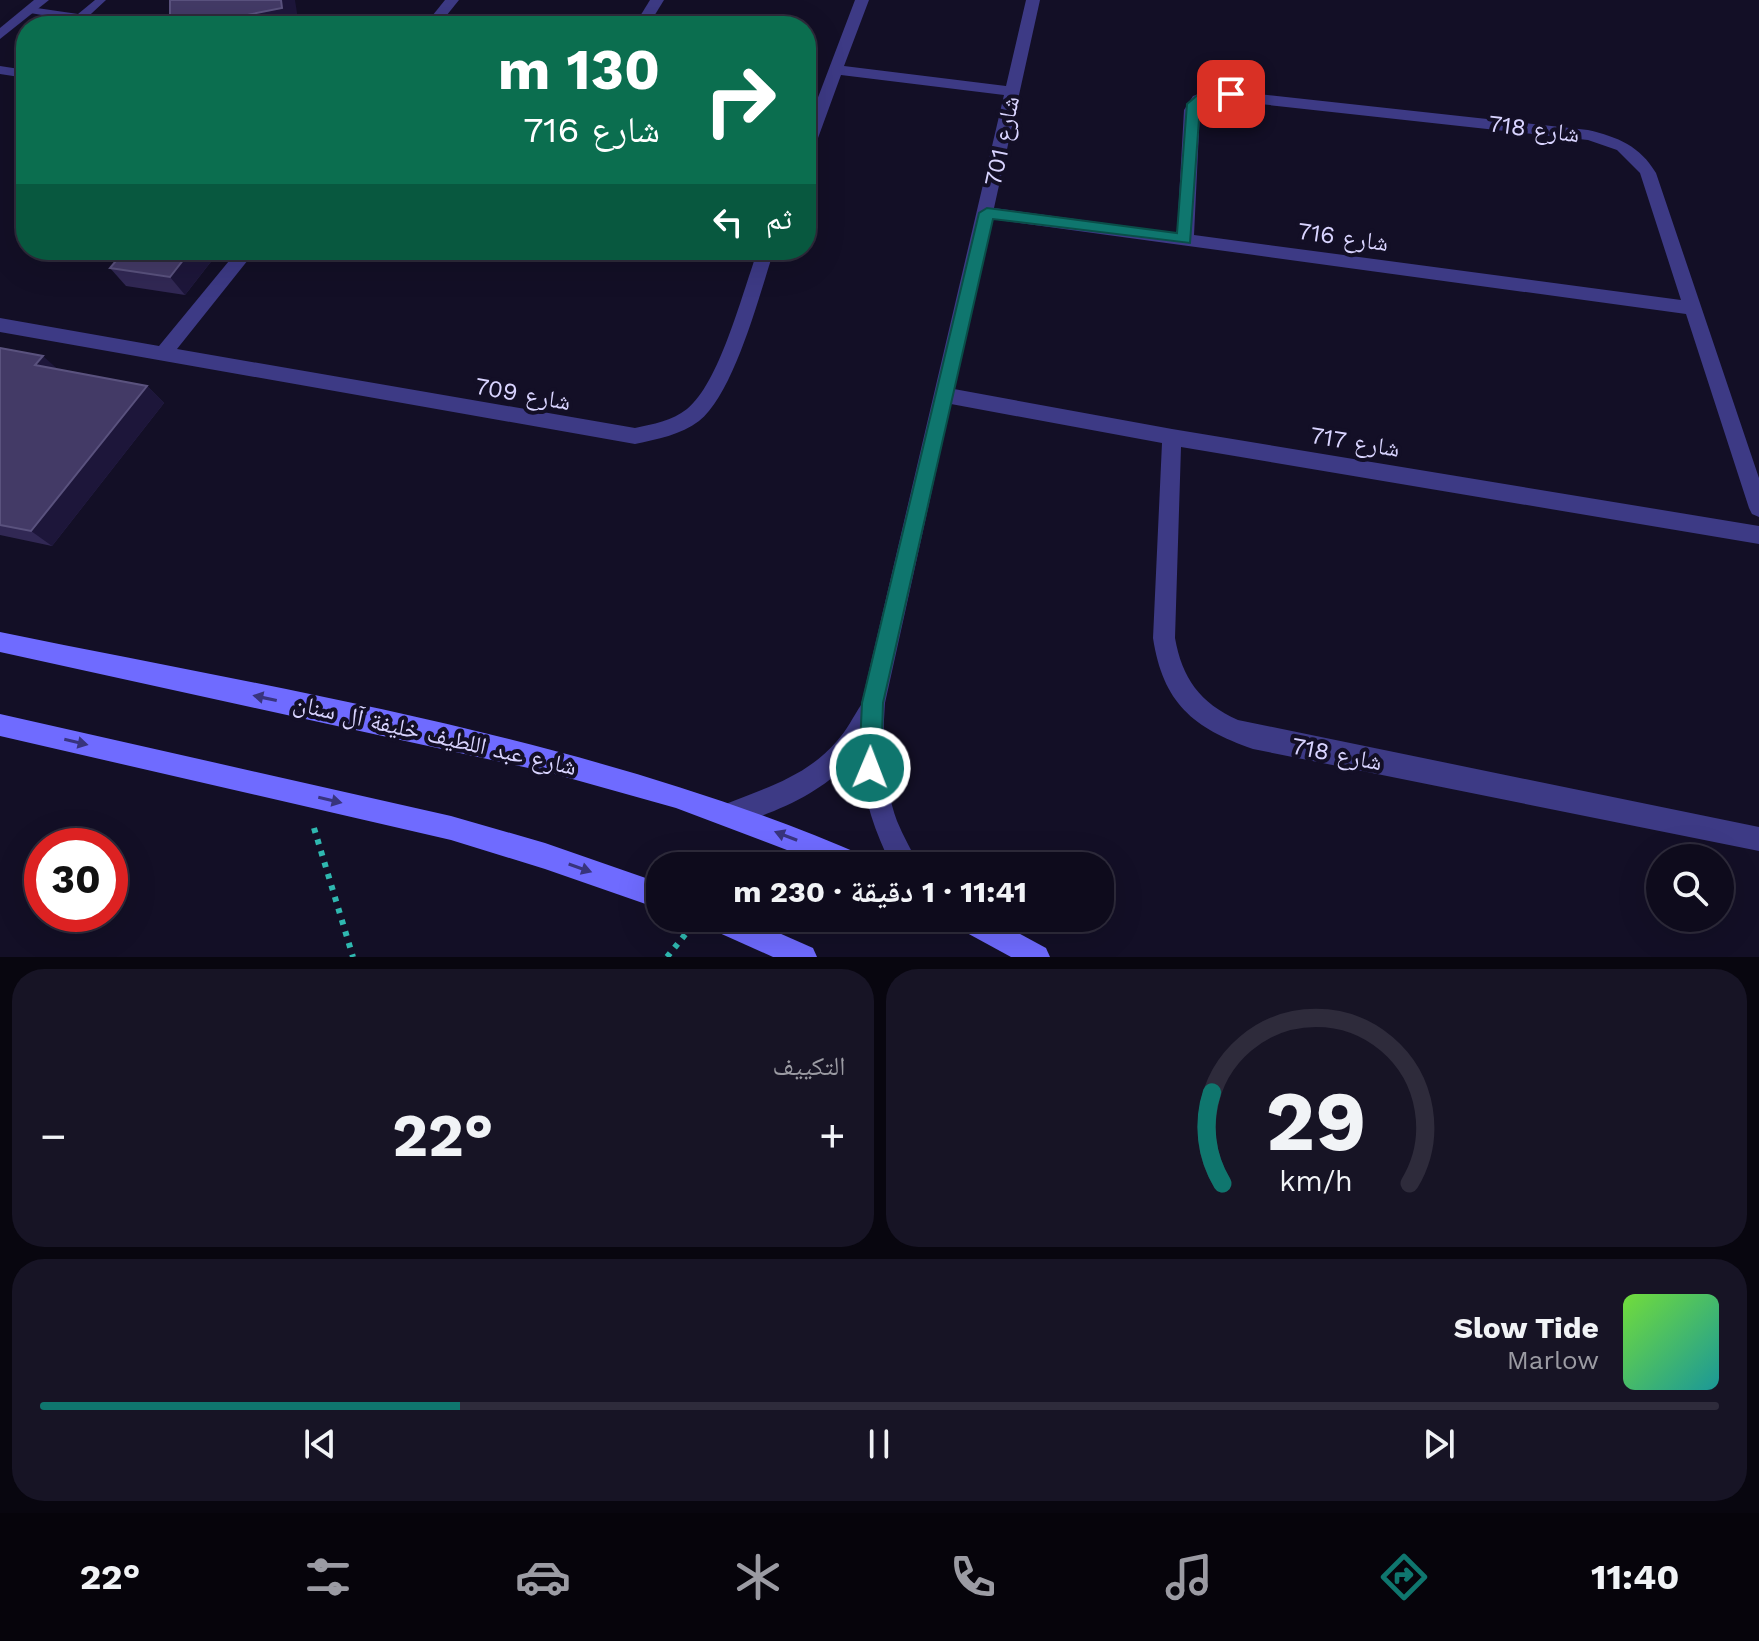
<!DOCTYPE html>
<html lang="ar">
<head>
<meta charset="utf-8">
<style>
  :root { --surface:#0e0b1c; --page:#171425; --text:#f1f3f6; --muted:#9b9ba3; --line:#2e2b3b; --accent:#0f766e }
  body { margin:0; font-family:"Work Sans","Noto Naskh Arabic",sans-serif; background:var(--page); color:var(--text); direction:rtl; height:100vh; display:flex; flex-direction:column; font-size:30px; white-space:nowrap }
  * { box-sizing:border-box; margin:0 }
  p { font-size:26px; color:var(--muted) }
  .icon { flex:none; width:44px; height:44px; fill:none; stroke:currentColor; stroke-width:2; stroke-linecap:round; stroke-linejoin:round }
  .map { position:relative; height:957px; overflow:hidden; direction:ltr }
  .drawer { display:flex; flex-direction:column; gap:12px; padding:12px; background:#08060f; flex:1 }
  .drawer>* { flex:none }
  .banner { position:absolute; left:16px; top:16px; width:800px; height:244px; border-radius:32px; box-shadow:0 8px 32px #0002,0 0 0 2px var(--line); direction:rtl; background:#0b6e4f; color:#fff; overflow:hidden }
  .tools { position:absolute; left:1646px; top:844px; display:grid; gap:16px }
  .tools a { display:grid; place-items:center; width:88px; height:88px; border-radius:50%; background:var(--surface); box-shadow:0 8px 32px #0002,0 0 0 2px var(--line); font-size:40px }
  .speed { position:absolute; left:24px; top:828px; display:flex; gap:16px; font-size:40px; font-weight:700; text-align:center }
  .speed>* { display:grid; place-content:center; width:104px; height:104px; border-radius:50%; background:var(--surface); box-shadow:0 8px 32px #0002,0 0 0 2px var(--line); line-height:1 }
  .speed .limit { border:12px solid #d22; background:#fff; color:#111 }
  .pin { position:absolute; display:grid; place-items:center; width:68px; height:68px; color:#fff; margin:-34px; border-radius:16px; box-shadow:0 4px 12px #0006 }
  .me { position:absolute; width:88px; margin:-44px; rotate:1deg; stroke-linejoin:round; filter:drop-shadow(0 0 6px #0008) }
  .turn { display:flex; align-items:center; gap:28px; height:168px; padding:0 24px; font-size:36px }
  .turn .icon { width:104px; height:104px; stroke-width:2.5 }
  .turn b { display:block; font-size:56px; line-height:68px }
  .then { display:flex; align-items:center; height:76px; padding:0 24px; background:#0003; gap:16px; font-size:30px }
  .big { font-size:60px; font-weight:700; line-height:1.1 }
  .drawer .tile { flex:1; display:flex; flex-direction:column; justify-content:center; gap:12px; min-width:0; padding:0 28px; border-radius:32px; background:var(--page) }
  .drawer .dial { align-items:center; gap:0 }
  .dial svg { height:208px; overflow:visible; fill:none; stroke:var(--line); stroke-width:7; stroke-linecap:round; text-anchor:middle }
  .dial text { fill:var(--text); stroke:none }
  .song { display:flex; align-items:center; gap:24px }
  .cover { width:96px; height:96px; border-radius:12px; background:linear-gradient(135deg,hsl(100 70% 55%),hsl(180 70% 35%)) }
  .played { height:8px; border-radius:4px; background:linear-gradient(90deg,var(--accent) 25%,var(--line) 25%) }
  .keys { display:flex; justify-content:space-around; direction:ltr }
  .heat { display:flex; justify-content:space-between; align-items:center; font-size:44px; direction:ltr }
  .drawer .tiles { flex:1; display:grid; gap:12px; grid-template-columns:1fr 1fr }
  .tile:last-child { grid-column:span 2 }
  .trip { position:absolute; left:646px; top:852px; width:468px; height:80px; border-radius:32px; background:var(--surface); box-shadow:0 8px 32px #0002,0 0 0 2px var(--line); font-weight:700; line-height:80px; text-align:center; direction:rtl }
  .menu { display:flex; height:128px; justify-content:space-around; align-items:center; background:#06040b; color:var(--muted) }
  .menu .icon { width:56px; height:56px }
  .menu .current { color:var(--accent) }
  .menu b { font-size:36px; color:var(--text) }
  .map>svg:first-child { display:block }
</style>
</head>
<body>
<div class="map">
<svg width="1759" height="957" viewBox="0 0 1759 957">
  <rect width="100%" height="100%" fill="#130f26"/>
  <g fill="none" stroke-linecap="round" stroke-linejoin="round">
    <g stroke="#2fb8b0" stroke-width="6" stroke-dasharray="5 7" stroke-linecap="butt">
      <polyline points="314,828 353,957"/>
      <polyline points="667,957 688,931"/>
    </g>
    <g fill="#3d3a85" fill-rule="evenodd">
      <polygon points="95,0 106,0 78,26 68,26 72,20 30,13 25,10 30,7 78,14"/>
      <polygon points="0,66 26,70 26,78 0,74"/>
    </g>
    <g fill="#3d3a85" fill-rule="evenodd">
      <polygon points="34,0 49,0 0,39 0,28"/>
      <polygon points="445,0 459,0 438,26 424,26"/>
      <polygon points="650,0 664,0 648,26 634,26"/>
      <path d="M855 0H869L844 66 1006 86 1026 0H1040L994 208 1177 233 1184 110 1193 96 1213 89 1588 130C1618 137 1640 146 1656 173L1759 478V517L1752 514 1749 508 1686 314 991 219 954 389 1172 429 1759 526V544L1181 447 1175 638C1182 678 1200 703 1238 720L1759 827V851L1253 749C1193 728 1163 703 1153 638L1162 443 951 404 885 703C882 743 883 782 897 821 903 836 912 851 919 866H892C873 829 862 792 859 750 829 791 779 811 732 826L723 823 720 814 723 805C765 788 806 777 837 741 847 730 853 717 861 705L1004 95 841 75 814 149 806 154V129ZM1214 99 1588 140 1617 150 1640 173 1681 300 1194 235 1200 110 1204 102Z"/>
      <path d="M238 250H256L177 349 635 428C653 424 672 421 687 409 720 383 743 290 758 250H774C760 293 734 394 699 421 681 435 657 439 635 444L0 332V318L159 346Z"/>
    </g>
    <g fill="#6f6bff" fill-rule="evenodd">
      <path d="M0 632C292 692 592 738 867 857L871 866H829L676 808 551 773 0 652Z"/>
      <polygon points="0,714 451,816 545,843 660,883 660,909 545,869 451,840 0,736"/>
      <polygon points="702,918 745,918 813,948 817,957 773,957 706,927"/>
      <polygon points="952,918 991,918 1046,948 1050,957 1011,957 956,927"/>
    </g>
  </g>
  <g fill="#312854">
    <polygon points="125,250 220,250 185,295 126,286 110,268"/>
    <polygon points="0,348 59,370 147,386 164,403 52,546 0,535"/>
  </g>
  <g fill="#1d163a">
    <polygon points="281,0 295,0 299,26 171,26 170,24"/>
    <polygon points="191,250 220,250 185,295 170,277"/>
    <polygon points="43,356 62,373 35,365"/>
    <polygon points="147,386 164,403 52,546 31,531"/>
  </g>
  <g fill="#433a66" stroke="#5a527e" stroke-width="2">
    <polygon points="170,0 281,0 282,8 192,26 191,26 191,21 170,24"/>
    <polygon points="125,250 191,250 170,277 110,268"/>
    <polygon points="0,348 43,356 35,365 147,386 31,531 0,525"/>
  </g>
  <defs><path id="oneway-solid" d="M-6-.8H1V-3.2L6.5 0L1 3.2V.8H-6Z" transform="scale(2)"/></defs>
  <g fill="#38347d">
    <use href="#oneway-solid" transform="translate(265 698) rotate(-168)"/>
    <use href="#oneway-solid" transform="translate(76 742) rotate(13)"/>
    <use href="#oneway-solid" transform="translate(330 800) rotate(13)"/>
    <use href="#oneway-solid" transform="translate(786 836) rotate(-159)"/>
    <use href="#oneway-solid" transform="translate(580 868) rotate(19)"/>
  </g>
  <polygon fill="#0f766e" stroke="#0a4d48" stroke-width="2" points="1231,90 1236,91 1236,97 1208,100 1200,105 1190,243 993,219 883,703 881,768 878,775 870,778 862,775 859,768 862,703 979,213 987,208 1177,233 1187,104 1200,93"/>
  <g text-anchor="middle" stroke-width="8" stroke-linejoin="round" paint-order="stroke">
    <g font-size="24" fill="#d9d4ff" stroke="#130f26">
      <text transform="translate(1534 129) rotate(7)" y="8">شارع 718</text>
      <text transform="translate(1002 141) rotate(-78)" y="8">شارع 701</text>
      <text transform="translate(1343 237) rotate(8)" y="8">شارع 716</text>
      <text transform="translate(523 394) rotate(10)" y="8">شارع 709</text>
      <text transform="translate(1355 442) rotate(9)" y="8">شارع 717</text>
      <text transform="translate(435 735) rotate(13)" y="8">شارع عبد اللطيف خليفة آل سنان</text>
      <text transform="translate(1337 754) rotate(11)" y="8">شارع 718</text>
    </g>
  </g>
</svg>
<div class="tools">
<a><svg class="icon" aria-label="search" viewBox="0 0 24 24"><circle cx="10" cy="10" r="6"/><path d="M15 15l6 6"/></svg></a>
</div>
<div class="speed"><div class="limit">30</div></div>
<div class="pin" style="left:1231px;top:94px;background:#d93025"><svg class="icon" aria-label="arrive" viewBox="0 0 24 24"><path d="M6 21V4h12l-3 4 3 4H6"/></svg></div>
<svg class="me" style="left:870px;top:768px" viewBox="-20 -20 40 40"><circle r="17" fill="#0f766e" stroke="#fff" stroke-width="3"/><path d="M0-11L8 9 0 5-8 9z" fill="#fff"/></svg>
<div class="trip">11:41 · 1 دقيقة · 230 m</div>
<div class="banner">
<div class="turn"><svg class="icon" aria-label="right" viewBox="0 0 24 24"><path d="M7 20v-9h11M14 6l5 5-5 5"/></svg><div><b>130 m</b>شارع 716</div></div>
<div class="then">ثم<svg class="icon" aria-label="left" viewBox="0 0 24 24"><path d="M17 20v-9H6M10 6l-5 5 5 5"/></svg></div>
</div>
</div>
<section class="drawer">
<div class="tiles">
<div class="tile dial"><svg viewBox="0 0 100 80">
<path d="M14 69A42 42 0 1 1 86 69"/>
<path d="M14 69A42 42 0 0 1 10 34" stroke="#0f766e"/>
<text x="50" y="56" font-size="32" font-weight="700">29</text>
<text x="50" y="72" font-size="11">km/h</text>
</svg></div>
<div class="tile"><p>التكييف</p>
<div class="heat"><a>−</a><b class="big">22°</b><a>+</a></div>
</div>
<div class="tile">
<div class="song"><i class="cover"></i><div><b>Slow Tide</b><p>Marlow</p></div></div>
<div class="played"></div>
<div class="keys"><svg class="icon" aria-label="previous" viewBox="0 0 24 24"><path d="M18 5L8 12l10 7zM5 5v14"/></svg><svg class="icon" aria-label="pause" viewBox="0 0 24 24"><path d="M8 5v14M16 5v14"/></svg><svg class="icon" aria-label="next" viewBox="0 0 24 24"><path d="M6 5l10 7-10 7zM19 5v14"/></svg></div>
</div>
</div>
</section>
<nav class="menu">
<b>11:40</b>
<svg class="icon current" aria-label="directions" viewBox="0 0 24 24"><path d="M12 3l9 9-9 9-9-9zM9 14v-3h6M13 9l2 2-2 2"/></svg>
<svg class="icon" aria-label="music" viewBox="0 0 24 24"><path d="M9 18V5l10-2v13"/><circle cx="6" cy="18" r="3"/><circle cx="16" cy="16" r="3"/></svg>
<svg class="icon" aria-label="phone" viewBox="0 0 24 24"><path d="M5 4h4l2 5-3 2q2 4 5 5l2-3 5 2v4C11 20 4 13 5 4z"/></svg>
<svg class="icon" aria-label="climate" viewBox="0 0 24 24"><path d="M12 3v18M4 7l16 10M4 17L20 7"/></svg>
<svg class="icon" aria-label="car" viewBox="0 0 24 24"><path d="M5 17H2v-5l4-1 3-4h7l3 4 3 1v5h-3M9 17h6M6 11h13"/><circle cx="7" cy="17" r="2"/><circle cx="17" cy="17" r="2"/></svg>
<svg class="icon" aria-label="filters" viewBox="0 0 24 24"><path d="M4 7h16M4 17h16"/><circle cx="9" cy="7" r="2"/><circle cx="15" cy="17" r="2"/></svg>
<b>22°</b>
</nav>
</body>
</html>
